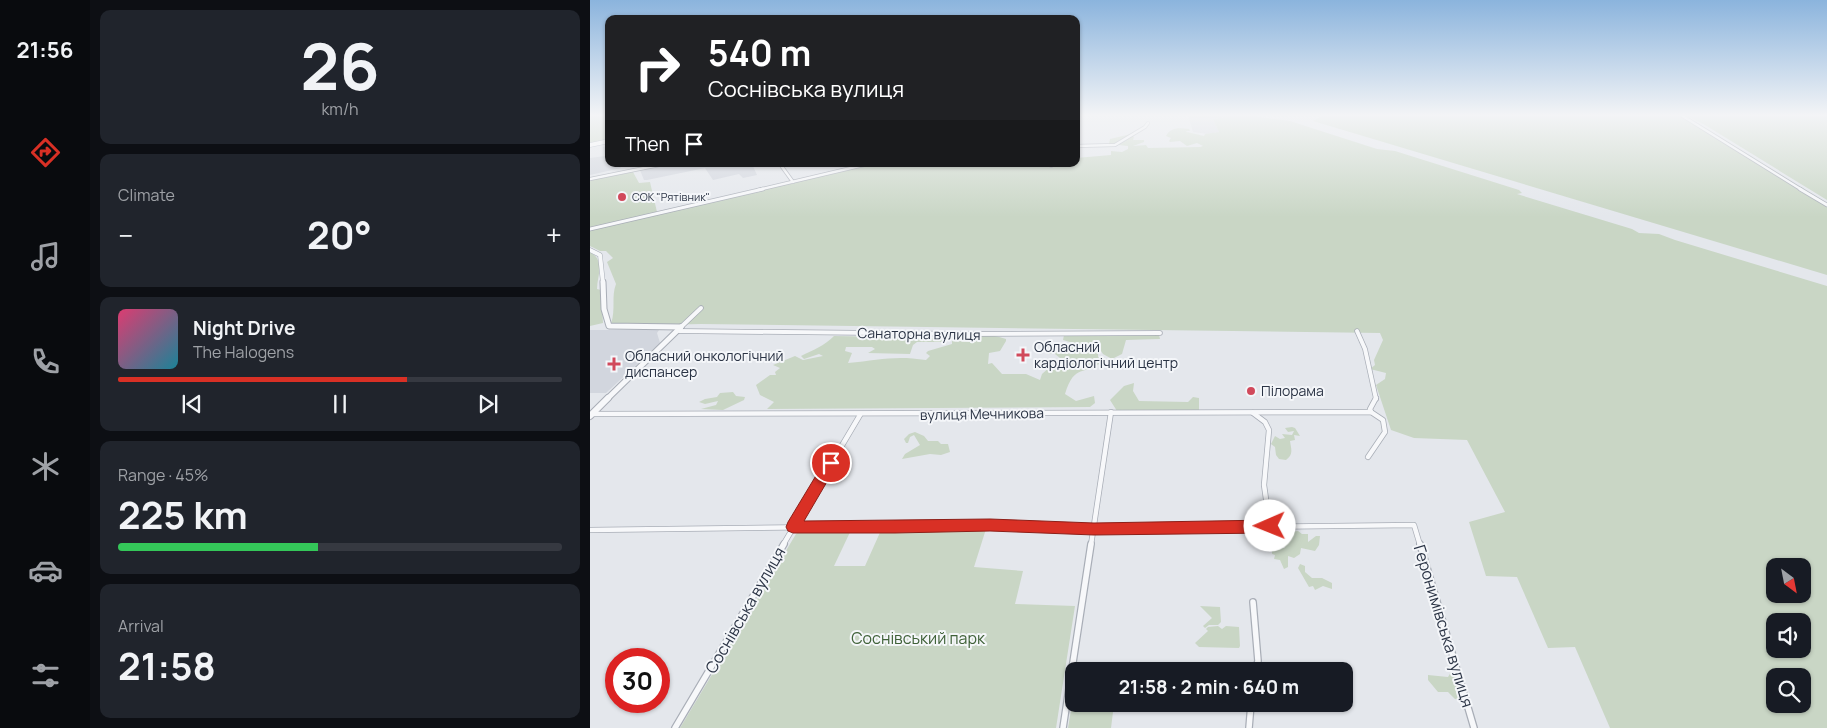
<!DOCTYPE html>
<html lang="en">
<head>
<meta charset="utf-8">
<style>
  :root { --surface:#171b24; --page:#20242c; --text:#f1f3f6; --muted:#9ea1a6; --line:#363941; --accent:#d93025 }
  body { margin:0; font-family:Manrope,sans-serif; background:var(--page); color:var(--text); height:100vh; display:flex; flex-direction:column; font-size:19px; white-space:nowrap }
  * { box-sizing:border-box; margin:0 }
  p { font-size:16px; color:var(--muted) }
  .icon { flex:none; width:28px; height:28px; fill:none; stroke:currentColor; stroke-width:2; stroke-linecap:round; stroke-linejoin:round }
  .map { position:relative; flex:1; overflow:hidden }
  .panel { display:flex; flex-direction:column; gap:10px; padding:10px; background:#0d0f14; width:500px }
  .panel>* { flex:none }
  .hud { position:absolute; left:15px; top:15px; width:475px; height:152px; border-radius:10px; box-shadow:0 1px 4px #0004; background:#202124; color:#fff; overflow:hidden }
  .needle { width:32px; rotate:148deg }
  .fabs { position:absolute; left:1176px; top:558px; display:grid; gap:10px }
  .fabs a { display:grid; place-items:center; width:45px; height:45px; border-radius:10px; background:var(--surface); box-shadow:0 1px 4px #0004; font-size:25px }
  .speed { position:absolute; left:15px; top:648px; display:flex; gap:10px; font-size:25px; font-weight:700; text-align:center }
  .speed>* { display:grid; place-content:center; width:65px; height:65px; border-radius:50%; background:var(--surface); box-shadow:0 1px 4px #0004; line-height:1 }
  .speed .limit { border:8px solid #d22; background:#fff; color:#111 }
  .pin { position:absolute; display:grid; place-items:center; width:42px; height:42px; color:#fff; margin:-21px; border:2px solid #fff; border-radius:50%; box-shadow:0 1px 5px #0007 }
  .me { position:absolute; width:55px; margin:-28px; rotate:269deg; stroke-linejoin:round; filter:drop-shadow(0 0 4px #0008) }
  .turn { display:flex; align-items:center; gap:18px; height:105px; padding:0 20px; font-size:22px }
  .turn .icon { width:65px; height:65px; stroke-width:2.5 }
  .turn b { display:block; font-size:35px; line-height:42px }
  .then { display:flex; align-items:center; height:48px; padding:0 20px; background:#0003; gap:10px; font-size:19px }
  .big { font-size:38px; font-weight:700; line-height:1.1 }
  .panel .tile { flex:1; display:flex; flex-direction:column; justify-content:center; gap:8px; min-width:0; padding:0 18px; border-radius:10px; background:var(--page) }
  .panel .dial { align-items:center; gap:0 }
  .dial b { font-size:65px; line-height:1 }
  .song { display:flex; align-items:center; gap:15px }
  .cover { width:60px; height:60px; border-radius:8px; background:linear-gradient(135deg,hsl(340 70% 55%),hsl(190 70% 35%)) }
  .played { height:5px; border-radius:2px; background:linear-gradient(90deg,var(--accent) 65%,var(--line) 65%) }
  .keys { display:flex; justify-content:space-around; direction:ltr }
  .heat { display:flex; justify-content:space-between; align-items:center; font-size:28px; direction:ltr }
  .charge { height:8px; border-radius:4px; background:linear-gradient(90deg,#34c759 45%,var(--line) 0) }
  .trip { position:absolute; left:475px; top:662px; width:288px; height:50px; border-radius:10px; background:var(--surface); box-shadow:0 1px 4px #0004; font-weight:700; line-height:50px; text-align:center }
  main { display:flex; flex:1; min-height:0 }
  .tabs { display:flex; flex-direction:column; width:90px; justify-content:space-around; align-items:center; background:#090b0e; color:var(--muted) }
  .tabs .icon { width:35px; height:35px }
  .tabs .active { color:var(--accent) }
  .tabs b { font-size:22px; color:var(--text) }
  .map>svg:first-child { display:block }
</style>
</head>
<body>
<main>
<nav class="tabs">
<b>21:56</b>
<svg class="icon active" aria-label="directions" viewBox="0 0 24 24"><path d="M12 3l9 9-9 9-9-9zM9 14v-3h6M13 9l2 2-2 2"/></svg>
<svg class="icon" aria-label="music" viewBox="0 0 24 24"><path d="M9 18V5l10-2v13"/><circle cx="6" cy="18" r="3"/><circle cx="16" cy="16" r="3"/></svg>
<svg class="icon" aria-label="phone" viewBox="0 0 24 24"><path d="M5 4h4l2 5-3 2q2 4 5 5l2-3 5 2v4C11 20 4 13 5 4z"/></svg>
<svg class="icon" aria-label="climate" viewBox="0 0 24 24"><path d="M12 3v18M4 7l16 10M4 17L20 7"/></svg>
<svg class="icon" aria-label="car" viewBox="0 0 24 24"><path d="M5 17H2v-5l4-1 3-4h7l3 4 3 1v5h-3M9 17h6M6 11h13"/><circle cx="7" cy="17" r="2"/><circle cx="17" cy="17" r="2"/></svg>
<svg class="icon" aria-label="filters" viewBox="0 0 24 24"><path d="M4 7h16M4 17h16"/><circle cx="9" cy="7" r="2"/><circle cx="15" cy="17" r="2"/></svg>
</nav>
<section class="panel">
<div class="tile dial"><b>26</b><p>km/h</p></div>
<div class="tile"><p>Climate</p>
<div class="heat"><a>−</a><b class="big">20°</b><a>+</a></div>
</div>
<div class="tile">
<div class="song"><i class="cover"></i><div><b>Night Drive</b><p>The Halogens</p></div></div>
<div class="played"></div>
<div class="keys"><svg class="icon" aria-label="previous" viewBox="0 0 24 24"><path d="M18 5L8 12l10 7zM5 5v14"/></svg><svg class="icon" aria-label="pause" viewBox="0 0 24 24"><path d="M8 5v14M16 5v14"/></svg><svg class="icon" aria-label="next" viewBox="0 0 24 24"><path d="M6 5l10 7-10 7zM19 5v14"/></svg></div>
</div>
<div class="tile"><p>Range · 45%</p><b class="big">225 km</b><div class="charge"></div></div>
<div class="tile"><p>Arrival</p><b class="big">21:58</b></div>
</section>
<div class="map">
<svg width="1237" height="728" viewBox="0 0 1237 728">
  <rect width="100%" height="100%" fill="#e4e7ec"/>
  <g fill="#d2d6de">
    <polygon points="598,115 649,115 623,119 629,132 618,134 603,132"/>
    <polygon points="19,146 19,164 30,164 31,168 0,175 0,158 15,156 13,147"/>
    <polygon points="77,164 162,164 167,175 153,178 149,174 123,180 115,168 57,180 54,180 50,170"/>
    <polygon points="0,330 69,330 67,333 70,343 16,393 0,393"/>
  </g>
  <g fill="#c9d6c5" fill-rule="evenodd">
    <polygon points="0,115 19,115 19,141 0,144"/>
    <path d="M654 115 700 121 787 149 805 151 929 190 932 193 927 194 1042 229 1049 233 1069 234 1085 240 1237 286V728H1020L985 647 958 648 927 577 896 576 879 522 915 512 877 440 824 438 801 430 786 385 795 379 796 373 780 369 785 365 784 360 793 340 790 333 111 324 23 326 21 324C26 308 21 297 26 284L17 262 23 258 16 251H10L0 246V229L286 164H486V158L521 155V151L532 152 538 149V146L519 144 520 139 541 134 544 137 543 140H554V142L543 146 556 145 558 148 610 147 613 146 607 143 597 146 590 141 580 142 579 141 581 138 576 136C581 127 590 128 599 129L600 131H596L597 132 614 136 615 134 629 132 623 119ZM1185 566H1212V594H1185ZM1185 621H1212V649H1185ZM1185 676H1212V704H1185Z"/>
    <polygon points="734,115 1089,115 1237,206 1237,275 723,121"/>
    <polygon points="1095,115 1237,115 1237,200 1115,125"/>
    <polygon points="43,172 49,183 60,182 67,212 0,228 0,180"/>
    <path d="M0 252C16 261 7 276 7 289L11 290 13 323 0 326Z"/>
    <path d="M474 335H569L570 339 536 340 532 354 522 359 513 354 511 351 508 353V357L513 361C494 377 485 362 475 394L486 401 504 396 505 403 500 407 177 409 184 402 170 395 166 385 180 375H186L185 372 190 368 183 365 205 356 213 360 233 356 229 354 214 359 211 356C223 350 234 346 244 336L358 338 354 342H327L323 345 320 354 278 353 285 349 282 347H256L255 351 262 353 258 363C289 360 305 355 336 360L340 356 336 353 338 351 362 344V341C377 333 400 333 416 339V341L410 351 399 353 398 364 402 363 412 374H436L450 380 452 374 470 358 465 354H456C463 347 473 346 483 343L473 340Z"/>
    <polygon points="544,383 543,391 549,401 598,402 603,397 609,398 609,411 527,411 520,400 534,386"/>
    <polygon points="143,392 146,396 155,397 154,400 133,410 111,409 126,405 128,401 115,404 109,402 115,399 127,397 130,393"/>
    <path d="M702 427 705 428 710 436 704 435 705 440 700 441C701 449 704 454 696 460L689 459 686 455 685 447 681 444 685 436 690 439 695 438 692 434 702 435 704 431 698 432 695 428Z"/>
    <polygon points="325,432 334,436 338,441 348,441 351,444 358,444 360,452 351,455 340,454 312,459 315,454 330,445 324,435 320,437 318,443 316,443 314,439 319,434"/>
    <polygon points="262,528 244,566 275,566 292,528 396,529 384,567 433,571 425,604 485,606 466,728 90,728 206,534 211,530 218,529"/>
    <polygon points="690,530 695,533 708,531 712,534 718,534 718,542 726,536 730,536 729,545 725,551 711,548 710,554 704,558 698,556 698,567 694,569 690,560 684,559 685,555 682,554 682,551 689,547 695,548 693,545 689,543 692,538 685,534"/>
    <polygon points="710,564 715,566 715,572 722,578 732,578 742,583 742,589 733,586 725,590 723,586 719,587 708,568"/>
    <polygon points="610,606 630,607 631,622 628,625 619,625 615,628 613,626 622,618"/>
    <polygon points="628,626 632,629 636,626 649,627 650,646 649,648 609,647 605,643 618,631 616,629 618,627"/>
    <polygon points="861,672 865,675 871,700 865,699 858,692 848,692 838,680 838,675 858,677"/>
    <polygon points="482,704 524,704 521,728 478,728"/>
  </g>
  <g fill="none" stroke-linecap="round" stroke-linejoin="round">
    <defs>
      <g id="minor-far4">
        <polyline points="1091,115 1212,190"/>
        <polyline points="486,146 525,145 555,127 558,123"/>
        <polyline points="190,164 203,182"/>
        <polyline points="461,166 462,164"/>
        <polyline points="0,179 74,164"/>
        <polyline points="168,190 278,164"/>
      </g>
      <g id="minor-far3">
        <polyline points="1210,189 1237,205"/>
        <polyline points="0,229 173,189"/>
      </g>
      <g id="minor-far2">
        <polyline points="91,327 111,308"/>
        <polyline points="89,331 379,334 570,333"/>
        <polyline points="767,331 775,349 786,399"/>
      </g>
      <g id="minor-far1">
        <polyline points="781,412 780,409 786,398"/>
        <polyline points="663,413 675,422 679,430 674,485 680,527"/>
        <polyline points="2,414 781,412 793,420 795,432 778,457"/>
        <polyline points="0,530 400,525 504,529 824,525 830,545"/>
        <polyline points="193,545 270,415"/>
        <polyline points="501,545 521,412"/>
      </g>
      <g id="minor">
        <polyline points="830,544 884,728"/>
        <polyline points="663,602 668,661 665,671"/>
        <polyline points="85,728 194,544"/>
        <polyline points="473,728 501,544"/>
        <polyline points="659,728 661,704"/>
      </g>
      <polyline id="tertiary-far2" points="0,250 10,255 13,283"/>
      <g id="tertiary-far1">
        <polyline points="13,282 14,309 19,326 91,327"/>
        <polyline points="17,399 91,327"/>
      </g>
      <polyline id="tertiary" points="0,416 18,398"/>
      <polyline id="primary" points="0,145 19,141"/>
    </defs>
    <use href="#minor-far4" stroke="#a9aeb7" stroke-width="4"/>
    <use href="#minor-far3" stroke="#a9aeb7" stroke-width="4.5"/>
    <use href="#minor-far2" stroke="#a9aeb7" stroke-width="5.5"/>
    <use href="#minor-far1" stroke="#a9aeb7" stroke-width="6"/>
    <use href="#minor" stroke="#a9aeb7" stroke-width="8"/>
    <use href="#tertiary-far2" stroke="#a9aeb7" stroke-width="5"/>
    <use href="#tertiary-far1" stroke="#a9aeb7" stroke-width="7"/>
    <use href="#tertiary" stroke="#a9aeb7" stroke-width="8"/>
    <use href="#primary" stroke="#a3abb8" stroke-width="5"/>
    <use href="#minor-far4" stroke="#f7f8fa" stroke-width="2.5"/>
    <use href="#minor-far3" stroke="#f7f8fa" stroke-width="3"/>
    <use href="#minor-far2" stroke="#f7f8fa" stroke-width="4"/>
    <use href="#minor-far1" stroke="#f7f8fa" stroke-width="4.5"/>
    <use href="#minor" stroke="#f7f8fa" stroke-width="5.5"/>
    <use href="#tertiary-far2" stroke="#f7f8fa" stroke-width="4"/>
    <use href="#tertiary-far1" stroke="#f7f8fa" stroke-width="5"/>
    <use href="#tertiary" stroke="#f7f8fa" stroke-width="6"/>
    <use href="#primary" stroke="#fff" stroke-width="4"/>
  </g>
  <linearGradient id="sky" x2="0" y2="1"><stop stop-color="#8bb4dd"/><stop offset="0.53" stop-color="#f3f4f6"/><stop offset="1" stop-color="#f3f4f6" stop-opacity="0"/></linearGradient>
  <rect width="1237" height="217" fill="url(#sky)"/>
  <polygon fill="#d93025" stroke="#8d1f18" points="241,458 246,459 248,463 214,521 400,519 504,523 680,520 685,522 687,526 685,531 680,533 504,535 400,531 305,533 203,533 198,531 196,527 198,522 236,459"/>
  <g fill="#d1495b" stroke="#f4f6f9" stroke-width="2">
    <circle cx="32" cy="197" r="5"/>
    <path d="M430.5 347.5h5v5h5v5h-5v5h-5v-5h-5v-5h5z"/>
    <path d="M21.5 356.5h5v5h5v5h-5v5h-5v-5h-5v-5h5z"/>
    <circle cx="661" cy="391" r="5"/>
  </g>
  <g text-anchor="middle" stroke-width="4" stroke-linejoin="round" paint-order="stroke">
    <g font-size="11" fill="#2b3445" stroke="#f4f6f9" text-anchor="start">
      <text x="42" y="201">СОК "Рятівник"</text>
    </g>
    <g font-size="14" fill="#2b3445" stroke="#f4f6f9">
      <text transform="translate(329 334) rotate(1)" y="5">Санаторна вулиця</text>
      <text transform="translate(392 414) rotate(-1)" y="5">вулиця Мечникова</text>
    </g>
    <g font-size="14" fill="#2b3445" stroke="#f4f6f9" text-anchor="start">
      <text x="444" y="352">Обласний<tspan x="444" dy="16">кардіологічний центр</tspan></text>
      <text x="35" y="361">Обласний онкологічний<tspan x="35" dy="16">диспансер</tspan></text>
      <text x="671" y="396">Пілорама</text>
    </g>
    <g font-size="16" fill="#2b3445" stroke="#f4f6f9">
      <text transform="translate(155 610) rotate(-60)" y="6">Соснівська вулиця</text>
      <text transform="translate(854 626) rotate(73)" y="6">Геронимівська вулиця</text>
    </g>
    <g font-size="16" fill="#3f6138" stroke="#f4f6f9">
      <text x="328" y="644">Соснівський парк</text>
    </g>
  </g>
</svg>
<div class="fabs">
<a><svg class="needle" viewBox="-14 -14 28 28"><path d="M0-13l5 13h-10z" fill="#e53935"/><path d="M0 13l5-13h-10z" fill="#9ea1a6"/></svg></a>
<a><svg class="icon" aria-label="sound" viewBox="0 0 24 24"><path d="M4 9h4l5-4v14l-5-4H4zM17 9q2 3 0 6"/></svg></a>
<a><svg class="icon" aria-label="search" viewBox="0 0 24 24"><circle cx="10" cy="10" r="6"/><path d="M15 15l6 6"/></svg></a>
</div>
<div class="speed"><div class="limit">30</div></div>
<div class="pin" style="left:241px;top:463px;background:#d93025"><svg class="icon" aria-label="arrive" viewBox="0 0 24 24"><path d="M6 21V4h12l-3 4 3 4H6"/></svg></div>
<svg class="me" style="left:680px;top:526px" viewBox="-20 -20 40 40"><circle r="19" fill="#fff"/><path d="M0-13L10 11 0 6-10 11z" fill="#d93025"/></svg>
<div class="trip">21:58 · 2 min · 640 m</div>
<div class="hud">
<div class="turn"><svg class="icon" aria-label="right" viewBox="0 0 24 24"><path d="M7 20v-9h11M14 6l5 5-5 5"/></svg><div><b>540 m</b>Соснівська вулиця</div></div>
<div class="then">Then<svg class="icon" aria-label="arrive" viewBox="0 0 24 24"><path d="M6 21V4h12l-3 4 3 4H6"/></svg></div>
</div>
</div>
</main>
</body>
</html>
